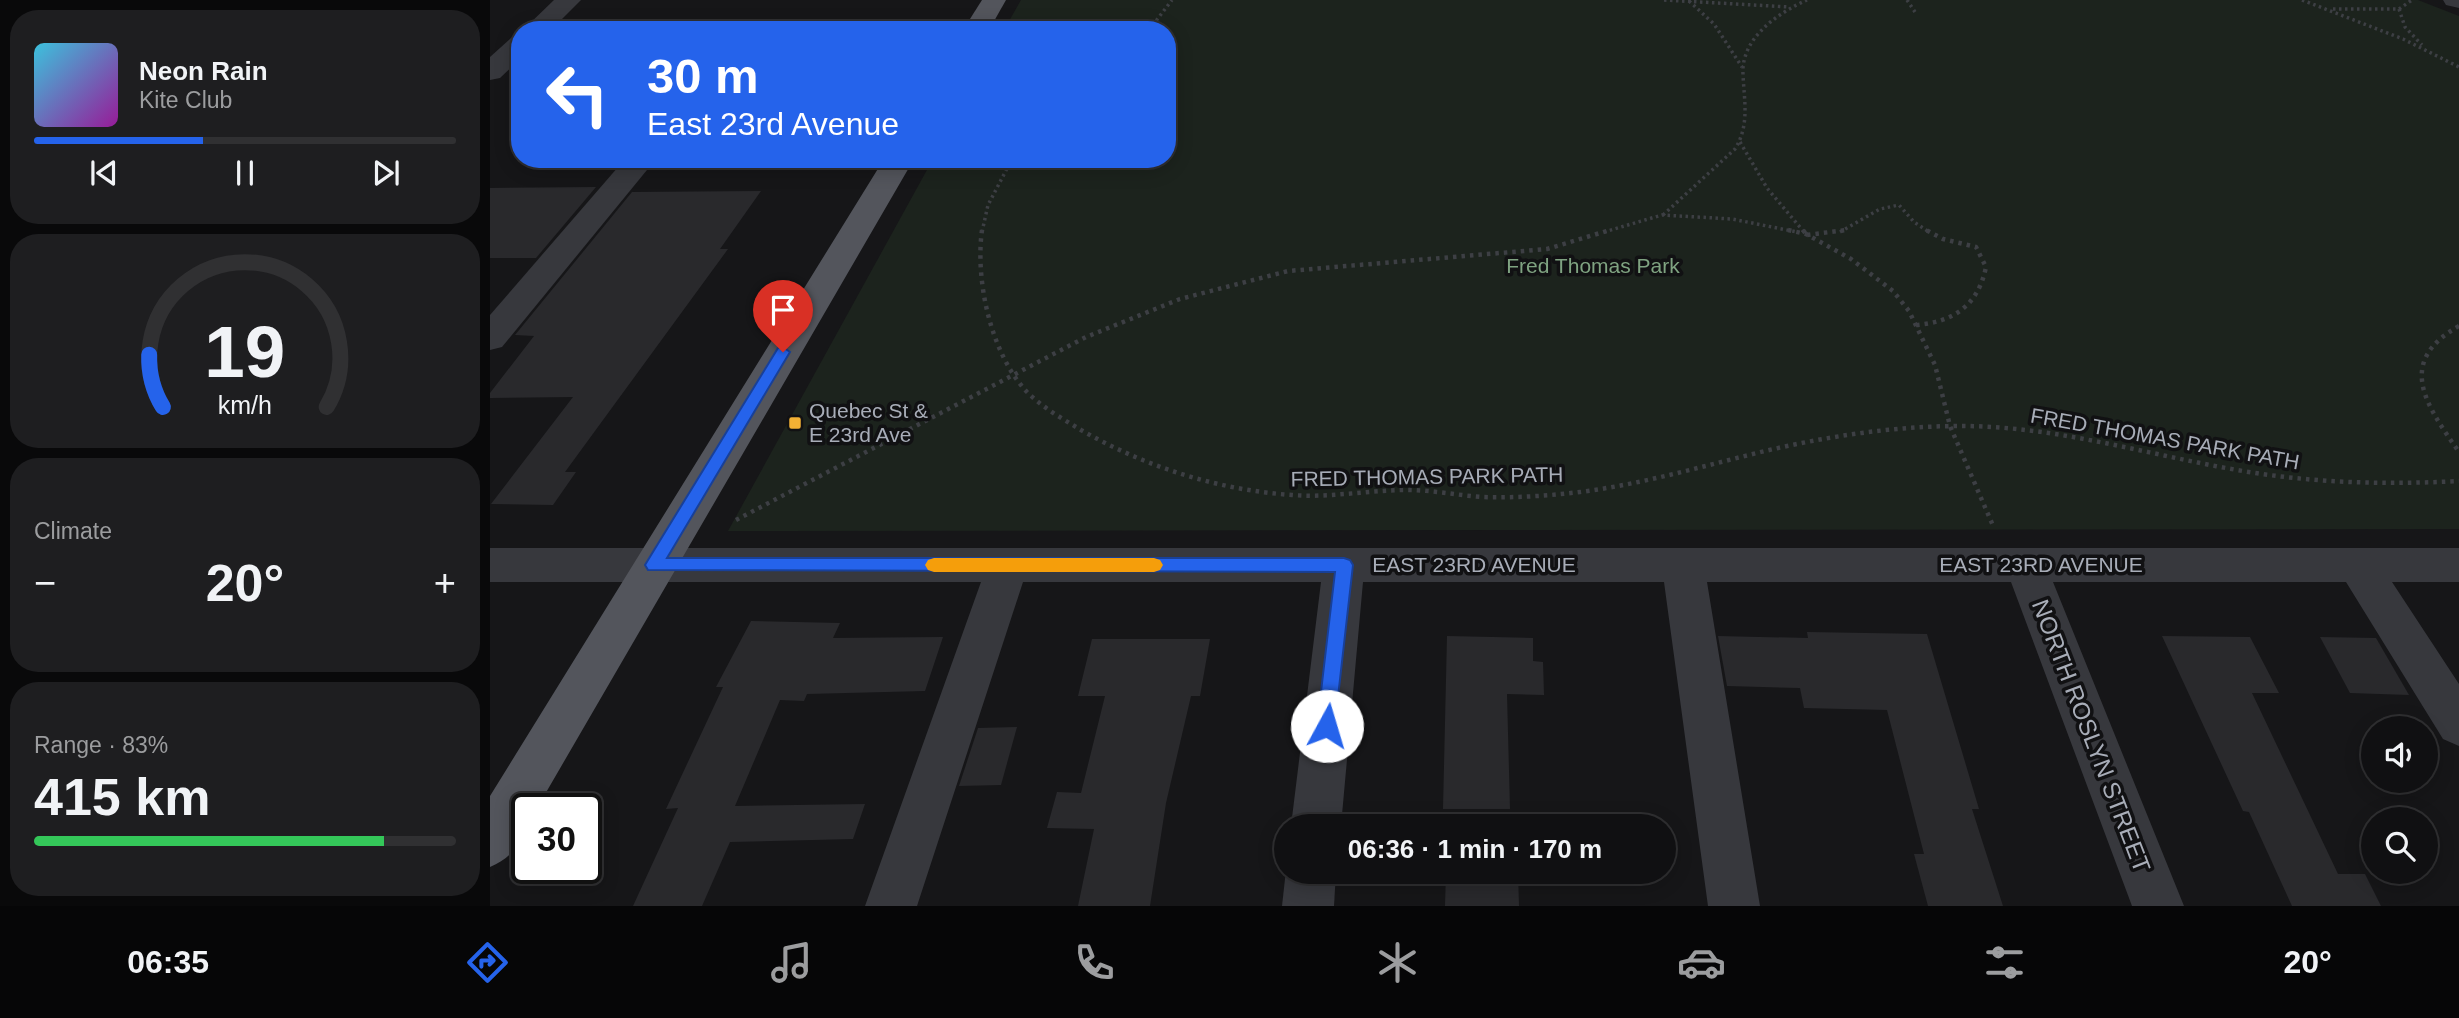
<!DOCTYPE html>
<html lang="en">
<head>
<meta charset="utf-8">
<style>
  :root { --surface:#101012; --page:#1e1e20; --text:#f1f3f6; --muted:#9c9d9f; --line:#303032; --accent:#2563eb }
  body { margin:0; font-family:Helvetica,sans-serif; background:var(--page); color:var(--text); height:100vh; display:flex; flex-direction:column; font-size:26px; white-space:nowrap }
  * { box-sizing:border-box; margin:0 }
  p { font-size:23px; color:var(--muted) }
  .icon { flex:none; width:38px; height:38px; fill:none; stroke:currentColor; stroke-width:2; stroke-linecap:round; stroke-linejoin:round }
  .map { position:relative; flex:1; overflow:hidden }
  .details { display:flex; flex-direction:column; gap:10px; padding:10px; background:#09090a; width:490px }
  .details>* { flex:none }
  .guide { position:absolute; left:21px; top:21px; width:665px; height:147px; border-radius:28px; box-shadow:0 4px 18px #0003,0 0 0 2px var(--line); background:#2563eb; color:#fff; overflow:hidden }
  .buttons { position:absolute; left:1871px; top:716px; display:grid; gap:14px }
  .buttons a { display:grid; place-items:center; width:77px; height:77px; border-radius:50%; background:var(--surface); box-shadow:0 4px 18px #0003,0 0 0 2px var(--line); font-size:35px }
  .speed { position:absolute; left:21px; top:793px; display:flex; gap:14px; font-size:35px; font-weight:700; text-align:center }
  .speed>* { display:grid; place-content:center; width:91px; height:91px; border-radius:50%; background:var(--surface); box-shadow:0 4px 18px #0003,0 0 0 2px var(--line); line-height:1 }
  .speed .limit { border:4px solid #111; border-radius:10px; background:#fff; color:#111 }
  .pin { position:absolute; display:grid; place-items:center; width:60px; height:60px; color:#fff; margin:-72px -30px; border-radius:50% 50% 50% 0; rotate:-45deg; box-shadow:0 0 7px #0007 }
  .pin .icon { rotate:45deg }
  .me { position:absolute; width:77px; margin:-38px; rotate:6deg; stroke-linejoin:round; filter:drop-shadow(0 0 5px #0008) }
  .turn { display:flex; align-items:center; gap:24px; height:147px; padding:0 21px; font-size:32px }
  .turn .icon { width:91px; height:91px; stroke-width:2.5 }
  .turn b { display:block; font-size:49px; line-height:60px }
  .big { font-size:52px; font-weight:700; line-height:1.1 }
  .details .tile { flex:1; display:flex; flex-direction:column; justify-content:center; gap:10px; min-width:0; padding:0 24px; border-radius:28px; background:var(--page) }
  .details .dial { align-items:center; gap:0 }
  .dial svg { height:182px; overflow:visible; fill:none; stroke:var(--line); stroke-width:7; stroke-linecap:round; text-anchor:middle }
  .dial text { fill:var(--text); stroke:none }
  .song { display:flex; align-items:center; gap:21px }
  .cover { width:84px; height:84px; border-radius:10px; background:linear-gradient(135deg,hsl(190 70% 55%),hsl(300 70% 35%)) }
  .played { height:7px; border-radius:4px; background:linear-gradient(90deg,var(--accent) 40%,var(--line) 40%) }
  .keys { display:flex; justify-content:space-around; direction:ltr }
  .heat { display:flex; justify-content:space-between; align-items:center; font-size:38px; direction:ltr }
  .charge { height:10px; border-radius:5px; background:linear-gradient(90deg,#34c759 83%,var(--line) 0) }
  .trip { position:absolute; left:784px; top:814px; width:402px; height:70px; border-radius:35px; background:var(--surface); box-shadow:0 4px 18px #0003,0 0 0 2px var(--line); font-weight:700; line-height:70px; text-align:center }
  .tab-bar { display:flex; height:112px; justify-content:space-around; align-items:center; background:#060607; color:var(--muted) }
  .tab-bar .icon { width:49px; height:49px }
  .tab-bar .selected { color:var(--accent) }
  .tab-bar b { font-size:32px; color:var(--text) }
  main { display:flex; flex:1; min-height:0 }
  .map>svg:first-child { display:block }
</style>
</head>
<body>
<main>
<section class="details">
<div class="tile">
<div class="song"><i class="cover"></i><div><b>Neon Rain</b><p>Kite Club</p></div></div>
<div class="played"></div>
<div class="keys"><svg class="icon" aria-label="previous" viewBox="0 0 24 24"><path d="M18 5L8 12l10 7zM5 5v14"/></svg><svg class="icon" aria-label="pause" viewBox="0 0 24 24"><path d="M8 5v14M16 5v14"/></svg><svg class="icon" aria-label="next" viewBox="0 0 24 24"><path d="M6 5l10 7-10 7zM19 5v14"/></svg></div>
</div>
<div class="tile dial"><svg viewBox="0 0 100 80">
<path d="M14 69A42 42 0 1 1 86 69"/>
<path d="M14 69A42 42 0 0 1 8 46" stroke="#2563eb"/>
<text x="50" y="56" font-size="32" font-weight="700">19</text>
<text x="50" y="72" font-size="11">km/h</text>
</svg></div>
<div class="tile"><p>Climate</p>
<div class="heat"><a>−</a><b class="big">20°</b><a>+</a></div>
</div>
<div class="tile"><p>Range · 83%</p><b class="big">415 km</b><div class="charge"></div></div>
</section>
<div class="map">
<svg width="1969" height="906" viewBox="0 0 1969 906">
  <rect width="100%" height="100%" fill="#161618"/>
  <polygon fill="#1c231d" points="531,0 1928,0 1969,16 1969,529 238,531 443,159 677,159 677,30 514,30"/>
  <g fill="#29292c">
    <polygon points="106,187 46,258 0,258 0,188"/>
    <polygon points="271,191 230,249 238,249 75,472 86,472 63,505 1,504 83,397 0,398 0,393 44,336 25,335 142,192"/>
    <polygon points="261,621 350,623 343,638 453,637 435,691 317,694 314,701 290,700 245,806 375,804 363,839 240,842 212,906 143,906 188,808 176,809 233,687 226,687"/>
    <polygon points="1317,632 1437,634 1489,809 1482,809 1513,906 1438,906 1424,854 1434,854 1397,710 1314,708 1310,688 1237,686 1228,636 1318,638"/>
    <polygon points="957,636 1043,638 1043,661 1053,662 1054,695 1017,694 1020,809 953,809"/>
    <polygon points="1672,636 1760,637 1789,693 1762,693 1848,874 1875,874 1891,906 1802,906 1759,812 1753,811"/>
    <polygon points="1830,637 1886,638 1919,695 1860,693"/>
    <polygon points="602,639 720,639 710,696 701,696 676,803 660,906 588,906 604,829 557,828 567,792 591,793 615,696 588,696"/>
    <polygon points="527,727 511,785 469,786 488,728"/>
    <polygon points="956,872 1028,872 1029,906 955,906"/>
  </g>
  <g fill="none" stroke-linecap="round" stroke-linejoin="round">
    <g stroke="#3d3f44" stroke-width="3.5" stroke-dasharray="2.5 3.5" stroke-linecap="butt">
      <polyline points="1174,0 1299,7"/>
      <polyline points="1417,0 1425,12"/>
      <polyline points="1812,0 1913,39 1969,67"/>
      <polyline points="1199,1 1224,24 1252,67"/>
      <polyline points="1843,9 1909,9"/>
      <polyline points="1909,9 1915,27 1932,45"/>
      <polyline points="1909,9 1922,0"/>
      <polyline points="659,30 682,0"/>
      <polyline points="1250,142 1277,188 1314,232"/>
      <path d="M1173 215 1245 149C1260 125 1254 100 1253 74 1251 38 1288 13 1317 0"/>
      <polyline points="492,232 498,205 522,159"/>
      <polyline points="1114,232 1172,215 1242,219 1307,232"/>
      <polyline points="1350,232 1390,209 1409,205 1424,222 1439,232"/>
    </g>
    <g stroke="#3d3f44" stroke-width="4.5" stroke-dasharray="3.5 5" stroke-linecap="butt">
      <path d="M492 230C485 281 501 354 537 392 553 408 573 419 591 430 656 467 728 490 802 495 841 498 878 490 917 490 942 490 966 495 991 497 1024 498 1057 496 1090 492 1153 484 1213 466 1275 451 1339 436 1405 426 1471 426 1565 426 1655 454 1747 470 1821 483 1895 485 1969 481"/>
      <polyline points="1298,230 1316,234 1361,259 1403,291 1419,311 1445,365 1460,426 1504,528"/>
      <polyline points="1313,230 1316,234"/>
      <polyline points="1317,235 1356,230"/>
      <path d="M1426 325C1463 322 1488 306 1496 267L1486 247 1453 239 1436 230"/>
      <path d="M1969 326C1905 362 1936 405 1969 452"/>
      <polyline points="246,520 596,337 690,299 798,271 1057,249 1120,230"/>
    </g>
    <g fill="#37383d" fill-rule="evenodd">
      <polygon points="64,0 91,0 61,30 33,30"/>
      <polygon points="1953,0 1969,0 1969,8 1956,5"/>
      <polygon points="30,36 30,59 10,78 0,80 0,57 21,38"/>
      <polygon points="135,159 166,159 12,347 0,350 0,315"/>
      <polygon points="0,548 1969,548 1969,582 1902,582 1969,684 1969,746 1953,739 1856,582 1563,582 1694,906 1642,906 1521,582 1217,582 1270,906 1218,906 1174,582 873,582 851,826 801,826 831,582 533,582 427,906 375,906 491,582 0,582"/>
      <polygon points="796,870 846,872 844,906 792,906"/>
    </g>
    <g fill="#53555c" fill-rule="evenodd">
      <polygon points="492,0 516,0 499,30 473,30"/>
      <path d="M394 159H424L47 808H37C37 836 26 856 0 867V796Z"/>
    </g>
  </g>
  <polygon fill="#2563eb" stroke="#184099" stroke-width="2" points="293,347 300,352 177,558 854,558 860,560 863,565 844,732 837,735 830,732 827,726 845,572 158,570 155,565 158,560 288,348"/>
  <polygon fill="#f59e0b" points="444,558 664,558 670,560 673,565 670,570 664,572 444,572 438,570 435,565 438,560"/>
  <rect fill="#f2b134" stroke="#111113" stroke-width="2.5" x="298" y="416" width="14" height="14" rx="3.5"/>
  <g text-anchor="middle" stroke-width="7" stroke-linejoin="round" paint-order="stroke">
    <g font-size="21" fill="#7fa381" stroke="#111113">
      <text x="1103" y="273">Fred Thomas Park</text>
    </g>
    <g font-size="21" fill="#a8adb8" stroke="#111113" text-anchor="start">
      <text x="319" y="418">Quebec St &amp;<tspan x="319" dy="24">E 23rd Ave</tspan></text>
    </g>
    <g font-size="21" fill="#a8adb8" stroke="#111113">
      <text transform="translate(1675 439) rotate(10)" y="7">FRED THOMAS PARK PATH</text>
      <text transform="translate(937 477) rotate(-1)" y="7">FRED THOMAS PARK PATH</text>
      <text x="984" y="572">EAST 23RD AVENUE</text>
      <text x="1551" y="572">EAST 23RD AVENUE</text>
    </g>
    <g font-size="24" fill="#a8adb8" stroke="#111113">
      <text transform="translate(1601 736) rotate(69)" y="8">NORTH ROSLYN STREET</text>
    </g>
  </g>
</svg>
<div class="buttons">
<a><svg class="icon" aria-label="sound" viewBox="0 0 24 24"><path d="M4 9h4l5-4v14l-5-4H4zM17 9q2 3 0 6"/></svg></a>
<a><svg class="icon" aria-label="search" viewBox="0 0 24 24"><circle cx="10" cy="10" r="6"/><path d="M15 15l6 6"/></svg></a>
</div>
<div class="speed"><div class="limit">30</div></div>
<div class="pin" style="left:293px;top:352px;background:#d93025"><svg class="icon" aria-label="arrive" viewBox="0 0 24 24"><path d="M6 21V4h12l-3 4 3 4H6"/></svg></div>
<svg class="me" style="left:837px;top:726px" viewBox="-20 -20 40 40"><circle r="19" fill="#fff"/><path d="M0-13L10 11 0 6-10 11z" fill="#2563eb"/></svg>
<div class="trip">06:36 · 1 min · 170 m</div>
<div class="guide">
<div class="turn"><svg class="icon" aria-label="left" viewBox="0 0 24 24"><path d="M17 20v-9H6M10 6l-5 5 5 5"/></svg><div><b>30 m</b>East 23rd Avenue</div></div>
</div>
</div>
</main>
<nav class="tab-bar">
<b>06:35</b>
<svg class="icon selected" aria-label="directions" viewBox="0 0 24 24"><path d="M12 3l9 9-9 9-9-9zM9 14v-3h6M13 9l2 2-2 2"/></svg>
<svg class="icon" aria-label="music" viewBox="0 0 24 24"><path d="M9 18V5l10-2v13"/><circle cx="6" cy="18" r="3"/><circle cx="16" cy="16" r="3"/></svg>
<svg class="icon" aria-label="phone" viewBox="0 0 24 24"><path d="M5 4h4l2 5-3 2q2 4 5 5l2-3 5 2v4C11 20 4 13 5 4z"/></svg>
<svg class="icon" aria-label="climate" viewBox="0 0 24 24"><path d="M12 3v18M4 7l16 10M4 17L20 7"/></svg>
<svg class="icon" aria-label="car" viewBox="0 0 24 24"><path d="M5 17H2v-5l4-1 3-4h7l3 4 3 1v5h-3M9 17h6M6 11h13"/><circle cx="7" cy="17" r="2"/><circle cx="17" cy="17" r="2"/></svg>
<svg class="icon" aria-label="filters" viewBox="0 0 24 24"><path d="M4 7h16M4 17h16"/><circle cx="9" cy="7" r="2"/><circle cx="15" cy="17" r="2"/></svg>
<b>20°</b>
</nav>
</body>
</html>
